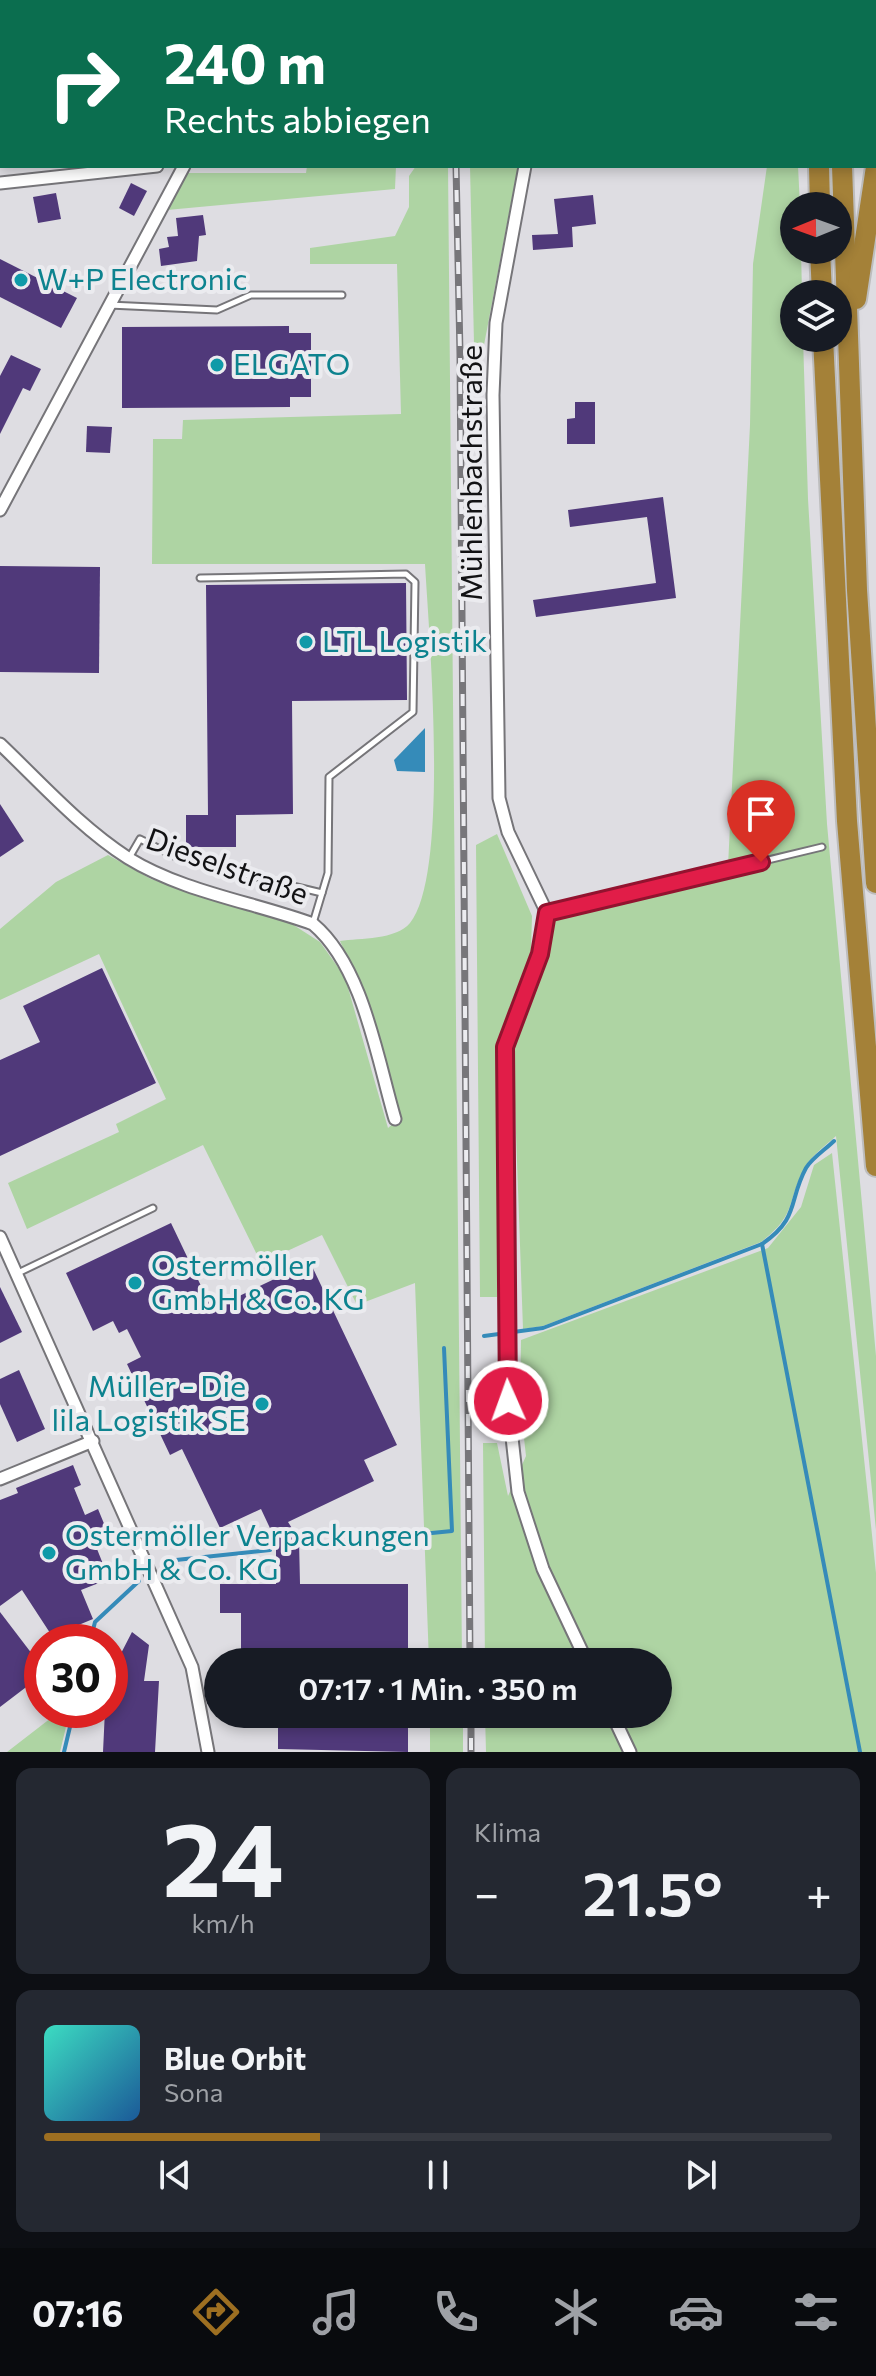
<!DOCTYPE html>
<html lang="de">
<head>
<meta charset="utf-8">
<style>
  :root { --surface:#171b24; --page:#242831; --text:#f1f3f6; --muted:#9ea1a6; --line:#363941; --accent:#9d6f21 }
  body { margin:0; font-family:Commissioner,sans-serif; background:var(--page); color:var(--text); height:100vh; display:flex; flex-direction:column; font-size:30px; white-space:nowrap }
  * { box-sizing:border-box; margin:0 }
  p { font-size:26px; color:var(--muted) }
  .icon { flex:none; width:44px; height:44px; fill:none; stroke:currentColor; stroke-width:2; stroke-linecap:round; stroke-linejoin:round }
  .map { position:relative; height:1752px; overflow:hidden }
  .side { display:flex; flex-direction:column; gap:16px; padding:16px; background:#0d0f14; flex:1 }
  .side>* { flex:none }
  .guide { position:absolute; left:0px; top:0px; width:876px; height:168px; box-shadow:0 4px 12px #0003; background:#0b6e4f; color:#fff; overflow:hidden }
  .needle { width:52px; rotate:269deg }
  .controls { position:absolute; left:780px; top:192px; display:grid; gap:16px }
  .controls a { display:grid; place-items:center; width:72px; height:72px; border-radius:50%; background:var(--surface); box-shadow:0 4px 12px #0003; font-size:40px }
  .speed { position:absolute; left:24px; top:1624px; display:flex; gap:16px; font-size:40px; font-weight:700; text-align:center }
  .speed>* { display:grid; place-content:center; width:104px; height:104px; border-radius:50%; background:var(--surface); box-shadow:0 4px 12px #0003; line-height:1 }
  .speed .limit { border:12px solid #d22; background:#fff; color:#111 }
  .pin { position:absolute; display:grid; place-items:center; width:68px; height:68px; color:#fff; margin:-82px -34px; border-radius:50% 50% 50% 0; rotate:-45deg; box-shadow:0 0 8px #0007 }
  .pin .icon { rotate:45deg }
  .me { position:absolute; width:88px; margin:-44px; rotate:358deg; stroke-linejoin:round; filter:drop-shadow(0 0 6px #0008) }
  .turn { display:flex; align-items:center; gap:28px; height:168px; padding:0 32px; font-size:36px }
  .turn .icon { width:104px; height:104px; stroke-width:2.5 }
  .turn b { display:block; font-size:56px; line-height:68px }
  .big { font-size:60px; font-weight:600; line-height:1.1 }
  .side .widget { flex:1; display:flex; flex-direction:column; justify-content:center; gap:12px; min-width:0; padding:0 28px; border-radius:16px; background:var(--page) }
  .side .dial { align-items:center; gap:0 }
  .dial b { font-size:104px; line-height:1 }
  .song { display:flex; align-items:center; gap:24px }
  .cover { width:96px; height:96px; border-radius:12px; background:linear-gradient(135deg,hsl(170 70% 55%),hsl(210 70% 35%)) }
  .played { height:8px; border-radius:4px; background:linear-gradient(90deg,var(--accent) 35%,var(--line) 35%) }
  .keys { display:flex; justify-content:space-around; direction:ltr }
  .heat { display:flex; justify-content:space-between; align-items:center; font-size:44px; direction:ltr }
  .side .tiles { flex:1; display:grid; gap:16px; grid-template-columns:1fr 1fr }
  .widget:last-child { grid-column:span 2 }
  .trip { position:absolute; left:204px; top:1648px; width:468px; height:80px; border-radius:40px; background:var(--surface); box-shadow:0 4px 12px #0003; font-weight:600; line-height:80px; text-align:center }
  .dock { display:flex; height:128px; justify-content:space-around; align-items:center; background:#090b0e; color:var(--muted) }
  .dock .icon { width:56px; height:56px }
  .dock .on { color:var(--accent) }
  .dock b { font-size:36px; color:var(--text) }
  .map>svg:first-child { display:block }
</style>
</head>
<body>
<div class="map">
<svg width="876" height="1752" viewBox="0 0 876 1752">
  <rect width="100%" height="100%" fill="#dedde2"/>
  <g fill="#aed4a3">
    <polygon points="307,166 396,166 395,189 167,210 187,173 306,173"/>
    <path d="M416 166H448L462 1662H429L415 1283 357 1305 322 1235 261 1263 203 1145 27 1229 8 1183 119 1132 116 1124 166 1099 99 954 0 1000V929L56 882 108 855 151 879 292 924 320 942 345 977 388 1128 399 1118 354 971 340 941C360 938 396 940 410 923 450 874 429 634 425 564H152L153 439H182L183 420 401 414 397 264H310V248L395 236 409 207V176Z"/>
    <polygon points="470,166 518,166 484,345 474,343"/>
    <path d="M767 166H798L800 206H794V250H801L802 294H794V338H803L808 499 827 824 876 1356V1530L836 1136C827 1144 811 1156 805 1167 786 1202 798 1214 761 1242L543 1326 523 1329 513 1049 547 955 555 918 761 868 728 866 750 425 753 264Z"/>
    <polygon points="497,834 532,916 531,951 498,1045 497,1297 480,1297 476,845"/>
    <polygon points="832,1153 876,1573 876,1752 486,1752 485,1714 658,1714 658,1662 485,1662 483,1443 497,1443 508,1496 526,1456 520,1402 521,1340 768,1248 801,1207 814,1165"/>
    <polygon points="53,1710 70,1710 60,1752 7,1752 51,1718"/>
    <rect x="430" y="1714" width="33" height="38"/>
  </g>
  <polygon fill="#358bb9" points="425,728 425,772 397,771 394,760"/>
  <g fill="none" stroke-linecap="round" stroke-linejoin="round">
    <g stroke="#358bb9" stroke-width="4">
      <polyline points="762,1244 860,1752"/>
      <path d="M484 1336 543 1328 762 1244C800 1218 788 1201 806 1168 812 1158 826 1149 834 1141"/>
      <polyline points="301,1546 452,1531 444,1348"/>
      <polyline points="176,1560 270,1550"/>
      <polyline points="90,1642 95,1622 139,1581"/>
      <polyline points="64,1752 74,1710"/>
    </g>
  </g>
  <g fill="#50397a">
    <polygon points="131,183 147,191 134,216 119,208"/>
    <polygon points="56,193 61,219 38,223 33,197"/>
    <polygon points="593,195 596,224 572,227 573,247 533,250 532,235 558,234 554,199"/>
    <polygon points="203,215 206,235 199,236 197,261 161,266 159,249 169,247 167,237 178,236 176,218"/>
    <polygon points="0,259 77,298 61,328 0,297"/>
    <polygon points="289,326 289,333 311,333 311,397 290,397 290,407 122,408 122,327"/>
    <polygon points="11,355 41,369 30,391 23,388 0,434 0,376"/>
    <polygon points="575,402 595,402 595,444 567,444 567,419 575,418"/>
    <polygon points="87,426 112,427 110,453 86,452"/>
    <polygon points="663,497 676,598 536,617 533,600 656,583 647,517 570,527 568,510"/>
    <polygon points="0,566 100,567 99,673 0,672"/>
    <polygon points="406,583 407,700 292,701 293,814 236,815 236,847 186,847 186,815 208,815 206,585"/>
    <polygon points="0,804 24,841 0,857"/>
    <polygon points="102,968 156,1083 0,1156 0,1060 40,1042 23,1006"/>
    <polygon points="171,1223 212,1309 310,1262 397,1445 364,1460 374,1481 288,1522 299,1539 300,1584 408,1584 408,1662 241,1662 241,1613 220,1613 220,1584 276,1584 276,1541 261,1509 220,1528 182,1449 170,1455 127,1364 141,1357 127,1329 119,1333 113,1321 93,1331 66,1273"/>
    <polygon points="0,1287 22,1332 0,1343"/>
    <polygon points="19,1370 45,1429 17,1442 0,1404 0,1379"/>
    <polygon points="73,1465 81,1485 74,1488 85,1515 98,1509 112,1543 97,1549 109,1579 81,1590 93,1619 52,1636 22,1590 0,1606 0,1500 18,1493 16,1488"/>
    <polygon points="0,1612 42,1667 42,1675 0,1707"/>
    <polygon points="132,1632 149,1645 144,1681 159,1681 155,1752 103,1752 105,1710 110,1710 110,1676 113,1676 114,1667"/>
    <polygon points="278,1714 408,1714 408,1752 278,1749"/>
  </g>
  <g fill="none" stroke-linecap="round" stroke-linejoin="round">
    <defs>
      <g id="service">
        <polyline points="100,0 102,2"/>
        <polyline points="109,305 217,310 251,295 342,295"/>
        <polyline points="200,578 406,574 415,582 413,712 329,777 328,873 313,923"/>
        <polyline points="129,858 140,839 180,859 322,893"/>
        <polyline points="548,913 822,847"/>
        <polyline points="18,1273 153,1208"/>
      </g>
      <g id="minor">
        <polyline points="227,0 227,2"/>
        <polyline points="535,0 535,2"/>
        <polyline points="525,166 496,323 493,395 499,798 508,832 547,913 540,954 505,1047 508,1401 518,1492 543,1569 587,1662"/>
        <polyline points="0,183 157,166"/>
        <polyline points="0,510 184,166"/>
        <path d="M0 744C41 783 80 827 128 858 183 892 253 902 313 924 363 966 377 1058 395 1119"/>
        <polyline points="0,1237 192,1667 208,1752"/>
        <polyline points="0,1479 93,1441"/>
        <polyline points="612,1714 630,1752"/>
      </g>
      <g id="motorway">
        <polyline points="817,0 817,2"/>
        <polyline points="840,0 840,2"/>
        <polyline points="819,166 820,206"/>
        <polyline points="842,166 857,590 876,883"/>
        <polyline points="820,250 822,294"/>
        <polyline points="856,299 876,167"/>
        <polyline points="823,338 847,821 876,1166"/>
      </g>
    </defs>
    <use href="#service" stroke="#767579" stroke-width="9"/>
    <use href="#minor" stroke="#767579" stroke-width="15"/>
    <use href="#motorway" stroke="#bdbdbd" stroke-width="24"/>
    <use href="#service" stroke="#fff" stroke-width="5"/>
    <use href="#minor" stroke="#fff" stroke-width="11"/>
    <use href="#motorway" stroke="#a48138" stroke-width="20"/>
    <defs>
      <g id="rail">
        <polyline points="447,0 447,2"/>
        <polyline points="456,166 460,354 470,1662"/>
        <polyline points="471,1714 471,1752"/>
      </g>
    </defs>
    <use href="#rail" stroke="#77767a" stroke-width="7"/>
    <use href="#rail" stroke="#ebebef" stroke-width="4" stroke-dasharray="12" stroke-linecap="butt"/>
  </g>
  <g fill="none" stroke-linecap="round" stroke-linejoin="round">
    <defs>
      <polyline id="route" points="508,1401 505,1047 540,954 547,913 761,862"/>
    </defs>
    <use href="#route" stroke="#92132f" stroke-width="20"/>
    <use href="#route" stroke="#e11d48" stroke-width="14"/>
  </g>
  <g fill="#0f9aa8" stroke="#ebebef" stroke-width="3">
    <circle cx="21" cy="280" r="8"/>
    <circle cx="217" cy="365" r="8"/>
    <circle cx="306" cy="642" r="8"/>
    <circle cx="135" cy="1283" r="8"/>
    <circle cx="262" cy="1404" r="8"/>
    <circle cx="49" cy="1553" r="8"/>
  </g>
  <g text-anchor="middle" stroke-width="8" stroke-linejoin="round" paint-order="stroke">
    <g font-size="30" fill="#0d838f" stroke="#ebebef" text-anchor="start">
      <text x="37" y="290">W+P Electronic</text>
      <text x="233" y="375">ELGATO</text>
      <text x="322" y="652">LTL Logistik</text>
      <text x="151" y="1276">Ostermöller<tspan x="151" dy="34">GmbH &amp; Co. KG</tspan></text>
      <text x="246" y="1397" text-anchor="end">Müller - Die<tspan x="246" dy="34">lila Logistik SE</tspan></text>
      <text x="65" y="1546">Ostermöller Verpackungen<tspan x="65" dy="34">GmbH &amp; Co. KG</tspan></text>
    </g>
    <g font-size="30" fill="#121214" stroke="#ebebef">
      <text transform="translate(472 473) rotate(-90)" y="10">Mühlenbachstraße</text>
      <text transform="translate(227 867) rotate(20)" y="10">Dieselstraße</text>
    </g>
  </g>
</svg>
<div class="controls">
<a><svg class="needle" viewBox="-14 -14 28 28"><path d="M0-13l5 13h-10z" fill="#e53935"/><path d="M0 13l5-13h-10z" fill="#9ea1a6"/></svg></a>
<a><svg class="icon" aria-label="layers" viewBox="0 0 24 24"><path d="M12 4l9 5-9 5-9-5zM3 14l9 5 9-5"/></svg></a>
</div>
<div class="speed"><div class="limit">30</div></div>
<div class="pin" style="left:761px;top:862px;background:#d93025"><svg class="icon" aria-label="arrive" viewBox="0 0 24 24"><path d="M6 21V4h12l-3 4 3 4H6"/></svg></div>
<svg class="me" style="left:508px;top:1401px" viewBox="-20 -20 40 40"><circle r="17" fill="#e11d48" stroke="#fff" stroke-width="3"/><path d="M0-11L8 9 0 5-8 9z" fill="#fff"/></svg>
<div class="trip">07:17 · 1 Min. · 350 m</div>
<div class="guide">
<div class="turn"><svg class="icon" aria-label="right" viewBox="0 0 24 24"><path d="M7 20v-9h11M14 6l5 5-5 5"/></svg><div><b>240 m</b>Rechts abbiegen</div></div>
</div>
</div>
<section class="side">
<div class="tiles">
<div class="widget dial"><b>24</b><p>km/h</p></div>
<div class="widget"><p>Klima</p>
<div class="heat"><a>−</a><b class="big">21.5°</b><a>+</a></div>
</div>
<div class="widget">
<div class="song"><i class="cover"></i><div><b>Blue Orbit</b><p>Sona</p></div></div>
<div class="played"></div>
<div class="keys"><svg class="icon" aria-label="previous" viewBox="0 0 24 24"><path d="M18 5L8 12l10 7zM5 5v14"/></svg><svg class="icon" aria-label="pause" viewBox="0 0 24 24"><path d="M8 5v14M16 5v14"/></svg><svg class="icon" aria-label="next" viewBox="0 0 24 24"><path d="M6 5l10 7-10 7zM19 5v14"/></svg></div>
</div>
</div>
</section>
<nav class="dock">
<b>07:16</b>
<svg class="icon on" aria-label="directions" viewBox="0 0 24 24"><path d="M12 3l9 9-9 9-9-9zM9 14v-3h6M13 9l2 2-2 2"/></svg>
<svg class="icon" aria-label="music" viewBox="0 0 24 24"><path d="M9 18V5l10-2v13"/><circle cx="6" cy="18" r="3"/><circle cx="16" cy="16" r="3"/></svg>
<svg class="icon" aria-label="phone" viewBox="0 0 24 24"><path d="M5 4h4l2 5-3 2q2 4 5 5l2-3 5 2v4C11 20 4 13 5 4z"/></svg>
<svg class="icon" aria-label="climate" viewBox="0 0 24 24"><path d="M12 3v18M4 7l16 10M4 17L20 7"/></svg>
<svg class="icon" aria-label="car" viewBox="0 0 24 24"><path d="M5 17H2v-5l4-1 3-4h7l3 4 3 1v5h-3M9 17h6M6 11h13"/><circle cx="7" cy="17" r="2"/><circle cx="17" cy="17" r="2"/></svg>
<svg class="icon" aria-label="filters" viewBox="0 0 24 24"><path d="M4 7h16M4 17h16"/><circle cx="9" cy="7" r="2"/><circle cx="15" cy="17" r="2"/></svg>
</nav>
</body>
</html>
